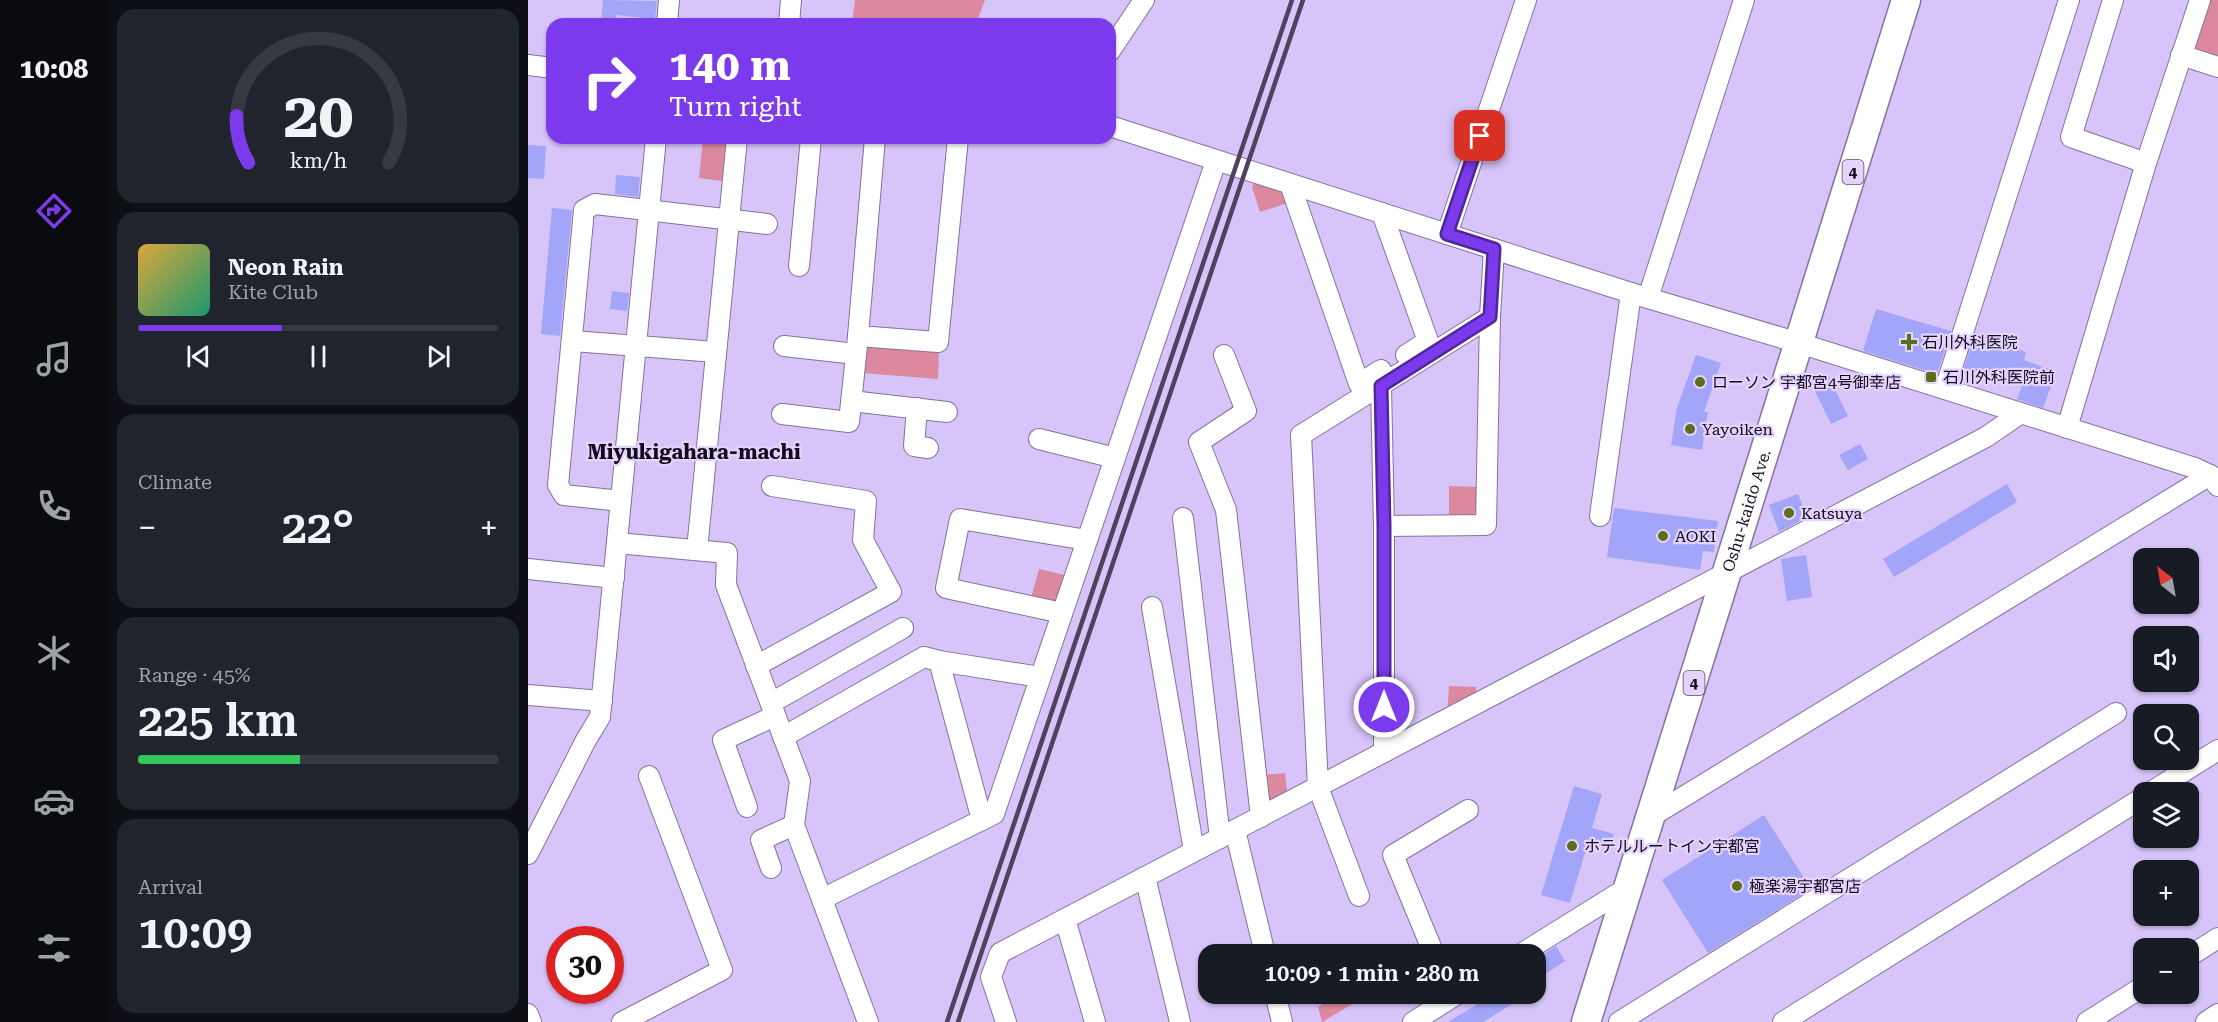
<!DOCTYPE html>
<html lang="en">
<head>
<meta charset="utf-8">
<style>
  :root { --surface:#171b24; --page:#20242c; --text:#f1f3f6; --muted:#9ea1a6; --line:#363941; --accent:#7c3aed }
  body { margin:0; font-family:"Roboto Serif","Noto Sans JP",serif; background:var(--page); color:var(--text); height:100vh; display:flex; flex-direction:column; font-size:22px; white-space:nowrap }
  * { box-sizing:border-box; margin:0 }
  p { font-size:20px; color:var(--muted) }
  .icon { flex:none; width:33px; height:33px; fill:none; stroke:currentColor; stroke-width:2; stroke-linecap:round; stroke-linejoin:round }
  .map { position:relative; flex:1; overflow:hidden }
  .panel { display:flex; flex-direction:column; gap:9px; padding:9px; background:#0d0f14; width:420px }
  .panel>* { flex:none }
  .guide { position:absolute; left:18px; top:18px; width:570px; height:126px; border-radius:18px; box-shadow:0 2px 4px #0004; background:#7c3aed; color:#fff; overflow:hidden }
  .needle { width:39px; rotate:329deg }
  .tools { position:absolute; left:1605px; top:548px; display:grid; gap:12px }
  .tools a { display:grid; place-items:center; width:66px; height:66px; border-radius:12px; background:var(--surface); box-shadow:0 2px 4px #0004; font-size:30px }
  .speed { position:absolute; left:18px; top:926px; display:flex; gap:12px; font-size:30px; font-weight:700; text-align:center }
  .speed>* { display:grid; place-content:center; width:78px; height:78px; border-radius:50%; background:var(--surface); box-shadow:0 2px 4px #0004; line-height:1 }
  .speed .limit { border:9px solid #d22; background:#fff; color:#111 }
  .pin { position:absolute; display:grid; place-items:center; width:51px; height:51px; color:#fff; margin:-26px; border-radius:12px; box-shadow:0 3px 9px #0006 }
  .me { position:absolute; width:66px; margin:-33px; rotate:0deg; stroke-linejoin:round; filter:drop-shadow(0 0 4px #0008) }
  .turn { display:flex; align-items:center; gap:21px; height:126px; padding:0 24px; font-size:27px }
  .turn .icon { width:78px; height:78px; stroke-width:2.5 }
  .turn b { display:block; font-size:42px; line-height:51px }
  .big { font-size:45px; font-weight:600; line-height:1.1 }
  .panel .widget { flex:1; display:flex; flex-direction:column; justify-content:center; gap:9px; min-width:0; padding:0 21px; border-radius:18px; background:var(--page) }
  .panel .dial { align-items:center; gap:0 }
  .dial svg { height:156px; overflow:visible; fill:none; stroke:var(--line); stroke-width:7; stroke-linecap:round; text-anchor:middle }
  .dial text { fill:var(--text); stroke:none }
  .song { display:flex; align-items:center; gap:18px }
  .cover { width:72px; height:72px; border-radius:9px; background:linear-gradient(135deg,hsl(40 70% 55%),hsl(160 70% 35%)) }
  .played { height:6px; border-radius:3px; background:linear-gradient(90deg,var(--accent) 40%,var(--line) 40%) }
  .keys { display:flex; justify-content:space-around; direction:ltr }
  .heat { display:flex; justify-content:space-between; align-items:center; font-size:33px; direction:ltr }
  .charge { height:9px; border-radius:4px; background:linear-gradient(90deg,#34c759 45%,var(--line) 0) }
  .trip { position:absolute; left:670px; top:944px; width:348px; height:60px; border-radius:18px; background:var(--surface); box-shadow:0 2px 4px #0004; font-weight:600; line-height:60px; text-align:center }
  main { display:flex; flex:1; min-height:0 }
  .tab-bar { display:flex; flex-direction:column; width:108px; justify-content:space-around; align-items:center; background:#090b0e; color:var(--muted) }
  .tab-bar .icon { width:42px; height:42px }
  .tab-bar .selected { color:var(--accent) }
  .tab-bar b { font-size:27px; color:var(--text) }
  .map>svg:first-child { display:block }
</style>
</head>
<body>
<main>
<nav class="tab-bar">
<b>10:08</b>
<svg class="icon selected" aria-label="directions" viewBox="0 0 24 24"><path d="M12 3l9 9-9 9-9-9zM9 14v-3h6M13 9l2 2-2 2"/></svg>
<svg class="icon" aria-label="music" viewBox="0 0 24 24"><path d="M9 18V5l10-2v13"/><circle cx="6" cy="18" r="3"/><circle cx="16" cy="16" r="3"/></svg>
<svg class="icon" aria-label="phone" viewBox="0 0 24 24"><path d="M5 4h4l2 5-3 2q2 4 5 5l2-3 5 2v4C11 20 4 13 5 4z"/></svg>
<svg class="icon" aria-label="climate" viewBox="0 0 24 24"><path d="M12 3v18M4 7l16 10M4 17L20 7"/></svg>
<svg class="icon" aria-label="car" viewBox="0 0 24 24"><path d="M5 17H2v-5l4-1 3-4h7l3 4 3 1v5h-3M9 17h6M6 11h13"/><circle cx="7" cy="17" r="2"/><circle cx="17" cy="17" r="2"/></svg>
<svg class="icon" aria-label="filters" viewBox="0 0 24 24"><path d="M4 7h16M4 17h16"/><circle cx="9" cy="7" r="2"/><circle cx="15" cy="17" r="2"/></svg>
</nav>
<section class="panel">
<div class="widget dial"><svg viewBox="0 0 100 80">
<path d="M14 69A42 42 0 1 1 86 69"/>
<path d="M14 69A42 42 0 0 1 8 45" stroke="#7c3aed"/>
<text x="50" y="56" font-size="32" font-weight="700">20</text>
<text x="50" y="72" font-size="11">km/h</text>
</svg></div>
<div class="widget">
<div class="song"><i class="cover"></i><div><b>Neon Rain</b><p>Kite Club</p></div></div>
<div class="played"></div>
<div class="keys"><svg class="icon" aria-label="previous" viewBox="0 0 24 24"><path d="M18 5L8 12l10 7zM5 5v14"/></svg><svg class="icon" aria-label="pause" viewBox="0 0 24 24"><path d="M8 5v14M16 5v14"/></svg><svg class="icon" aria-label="next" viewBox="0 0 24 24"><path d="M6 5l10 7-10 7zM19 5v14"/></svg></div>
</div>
<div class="widget"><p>Climate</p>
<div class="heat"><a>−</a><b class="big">22°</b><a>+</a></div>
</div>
<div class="widget"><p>Range · 45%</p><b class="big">225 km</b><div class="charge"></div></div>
<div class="widget"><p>Arrival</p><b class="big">10:09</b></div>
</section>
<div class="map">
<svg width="1690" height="1022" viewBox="0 0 1690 1022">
  <rect width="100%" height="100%" fill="#d7c4f8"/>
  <g fill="#dc89a0">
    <polygon points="327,0 457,0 448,24 324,24"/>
    <polygon points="1680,0 1690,0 1690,56 1666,48"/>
    <polygon points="175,138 205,138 200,182 171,178"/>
    <polygon points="726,182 758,192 762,202 732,212 724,187"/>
    <polygon points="341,346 411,351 410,379 334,373 335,350"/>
    <polygon points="921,486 951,487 951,509 942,518 921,518"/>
    <polygon points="511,569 541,576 528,603 503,598"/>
    <polygon points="921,686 948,687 948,701 919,716"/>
    <polygon points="757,773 760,800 737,806 734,775"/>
    <polygon points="812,993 837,993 838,996 794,1022 790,1007"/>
  </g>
  <g fill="#a3a5f8">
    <polygon points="75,0 129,1 127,19 88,15 87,24 73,24"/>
    <polygon points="0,145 18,146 16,179 0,178"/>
    <polygon points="88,175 112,177 110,197 87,194"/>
    <polygon points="24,208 44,210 32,336 13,334"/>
    <polygon points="84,291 101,293 99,311 82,309"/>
    <polygon points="1348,309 1423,331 1409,374 1335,351"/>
    <polygon points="1446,336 1498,352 1496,360 1528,372 1515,408 1489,399 1494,386 1436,368"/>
    <polygon points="1168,355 1193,363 1176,412 1180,412 1174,450 1143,445 1149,408"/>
    <polygon points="1300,375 1320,416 1303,424 1283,383"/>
    <polygon points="1332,444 1340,459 1320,470 1311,455"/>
    <polygon points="1479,484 1489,502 1366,577 1355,559"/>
    <polygon points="1270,494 1279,517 1251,532 1241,505"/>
    <polygon points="1086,508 1190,521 1186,552 1175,551 1172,570 1079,557"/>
    <polygon points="1278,555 1284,597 1259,601 1253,559"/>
    <polygon points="1046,786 1074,794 1064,828 1086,834 1081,849 1060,843 1042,903 1013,895"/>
    <polygon points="1236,815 1283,889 1180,953 1134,880"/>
    <polygon points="1028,946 1037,961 1019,973 1010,958"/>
    <polygon points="954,993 1002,993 955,1022 920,1022 951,1003 947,997"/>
  </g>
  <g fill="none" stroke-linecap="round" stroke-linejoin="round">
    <defs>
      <g id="minor">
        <polyline points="1585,0 1543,137 1618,163"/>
        <polyline points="139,24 141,0"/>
        <polyline points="261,24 263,0"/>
        <polyline points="582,51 616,0"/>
        <polyline points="1653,55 1690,67"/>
        <polyline points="0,65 24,68"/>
        <polyline points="582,126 1103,293 1271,343 1667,468 1682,475 1690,486"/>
        <polyline points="762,184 831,384 853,370"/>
        <polyline points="854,213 900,341 878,355"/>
        <polyline points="919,234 998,0"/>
        <polyline points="271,266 283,138"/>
        <polyline points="1120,298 1216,0"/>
        <polyline points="330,336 347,138"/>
        <polyline points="45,341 188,352"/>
        <polyline points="256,346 328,354"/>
        <polyline points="696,355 718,411 671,442 698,510 733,817"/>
        <polyline points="853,386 856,526 856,752"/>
        <polyline points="1417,389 1541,0"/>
        <polyline points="323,401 419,412"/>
        <polyline points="389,408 386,446 400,448"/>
        <polyline points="254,414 321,422 330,336 410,342 430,138"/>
        <polyline points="1539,428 1618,163 1672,0"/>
        <polyline points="511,439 587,458"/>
        <polyline points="93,501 36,495 30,485 56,210 67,204 239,224"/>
        <polyline points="1072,516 1103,293"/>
        <polyline points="655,518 692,838"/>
        <polyline points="856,526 958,525 962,317 966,249"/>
        <polyline points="89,543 199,553 198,585 272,781 266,825 340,1022"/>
        <polyline points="169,550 209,138"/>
        <polyline points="0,569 86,578"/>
        <polyline points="624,607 666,851"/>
        <polyline points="534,613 418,588 432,519 559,540"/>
        <polyline points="411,661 512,677"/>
        <polyline points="228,666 363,592 335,540 338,501 244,486"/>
        <polyline points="0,695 74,701"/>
        <polyline points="243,703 375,628"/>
        <polyline points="255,737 396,657 411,661 454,820"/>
        <polyline points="1623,792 1690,750"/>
        <polyline points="219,807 195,740 247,716"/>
        <polyline points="1124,816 1682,475"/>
        <polyline points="707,830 737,954"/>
        <polyline points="0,854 58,740 72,717 128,138"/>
        <polyline points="243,868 233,840 266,825"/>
        <polyline points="617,877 652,1022"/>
        <polyline points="831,896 790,787 773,435 962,317"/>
        <polyline points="294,899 466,814 688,161"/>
        <polyline points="537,919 567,1022"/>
        <polyline points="906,954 865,855 940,810"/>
        <polyline points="993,954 1102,886"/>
        <polyline points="1660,957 1690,938"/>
        <polyline points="747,993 754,1022"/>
        <polyline points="0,1014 3,1022"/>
        <polyline points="94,1022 194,970 121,776"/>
        <polyline points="478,1022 463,977 472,953 1458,437 1493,413"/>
        <polyline points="885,1022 931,993"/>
        <polyline points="1091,1022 1588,713"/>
        <polyline points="1255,1022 1616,797"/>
        <polyline points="1559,1022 1616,986"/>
        <polyline points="1678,1022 1690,1014"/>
      </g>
      <g id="highway">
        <path id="s1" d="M1058 1022 1378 0"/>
      </g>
    </defs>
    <use href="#minor" stroke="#8572a1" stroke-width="22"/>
    <use href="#highway" stroke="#8572a1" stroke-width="31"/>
    <use href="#minor" stroke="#fff" stroke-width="20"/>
    <use href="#highway" stroke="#fff" stroke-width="28"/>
    <g stroke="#4d435e" stroke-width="4.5">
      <polyline points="419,1022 764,0"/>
      <polyline points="430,1022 775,0"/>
    </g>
  </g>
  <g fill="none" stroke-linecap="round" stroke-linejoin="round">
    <defs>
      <polyline id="route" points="856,707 856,526 853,386 962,317 966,249 919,234 952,136"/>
    </defs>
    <use href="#route" stroke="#51269a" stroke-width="15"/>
    <use href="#route" stroke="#7c3aed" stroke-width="10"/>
  </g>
  <g fill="#5a6e1c" stroke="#e3d3fd" stroke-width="2">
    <path d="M1378 333h6v6h6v6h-6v6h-6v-6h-6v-6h6z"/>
    <rect x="1397" y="371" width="12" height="12" rx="3"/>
    <circle cx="1172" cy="382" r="6"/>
    <circle cx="1162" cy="429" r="6"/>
    <circle cx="1261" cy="513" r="6"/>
    <circle cx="1135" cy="536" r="6"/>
    <circle cx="1044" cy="846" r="6"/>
    <circle cx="1209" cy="886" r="6"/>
  </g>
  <g text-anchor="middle" stroke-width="4.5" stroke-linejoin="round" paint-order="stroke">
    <g fill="#e3d3fd" stroke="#514860" stroke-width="1.5">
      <rect x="1314.5" y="160" width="21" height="24" rx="4.5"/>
      <rect x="1155.5" y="671" width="21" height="24" rx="4.5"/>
    </g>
    <g font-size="15" font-weight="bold" fill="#130c1d">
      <text x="1325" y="177">4</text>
      <text x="1166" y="688">4</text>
    </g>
    <g font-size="16" fill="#130c1d" stroke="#e3d3fd" text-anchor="start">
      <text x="1394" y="348">石川外科医院</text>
      <text x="1415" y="383">石川外科医院前</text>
      <text x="1184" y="388">ローソン 宇都宮4号御幸店</text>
      <text x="1174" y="435">Yayoiken</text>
      <text x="1273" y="519">Katsuya</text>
      <text x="1147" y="542">AOKI</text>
      <text x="1056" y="852">ホテルルートイン宇都宮</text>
      <text x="1221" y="892">極楽湯宇都宮店</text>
    </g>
    <g font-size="16" fill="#130c1d" stroke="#e3d3fd">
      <text dy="6" stroke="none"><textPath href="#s1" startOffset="536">Oshu-kaido Ave.</textPath></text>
    </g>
    <g font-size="20" font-weight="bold" fill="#130c1d" stroke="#e3d3fd">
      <text x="166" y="459">Miyukigahara-machi</text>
    </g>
  </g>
</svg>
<div class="tools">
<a><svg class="needle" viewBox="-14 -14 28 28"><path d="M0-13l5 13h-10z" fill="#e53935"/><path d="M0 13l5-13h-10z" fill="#9ea1a6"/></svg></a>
<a><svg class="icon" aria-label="sound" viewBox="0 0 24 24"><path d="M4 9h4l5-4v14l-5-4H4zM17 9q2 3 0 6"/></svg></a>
<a><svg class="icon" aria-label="search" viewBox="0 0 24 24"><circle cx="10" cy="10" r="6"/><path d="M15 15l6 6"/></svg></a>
<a><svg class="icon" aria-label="layers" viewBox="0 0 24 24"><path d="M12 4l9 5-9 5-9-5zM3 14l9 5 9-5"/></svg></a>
<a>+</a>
<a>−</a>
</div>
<div class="speed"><div class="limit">30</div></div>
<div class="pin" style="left:952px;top:136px;background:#d93025"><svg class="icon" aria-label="arrive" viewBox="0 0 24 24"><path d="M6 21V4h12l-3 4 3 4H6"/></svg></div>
<svg class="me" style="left:856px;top:707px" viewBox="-20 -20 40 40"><circle r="17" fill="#7c3aed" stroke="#fff" stroke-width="3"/><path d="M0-11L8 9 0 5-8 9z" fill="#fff"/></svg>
<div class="trip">10:09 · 1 min · 280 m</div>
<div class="guide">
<div class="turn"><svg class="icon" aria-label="right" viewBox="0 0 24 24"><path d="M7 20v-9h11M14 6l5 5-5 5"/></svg><div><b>140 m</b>Turn right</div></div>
</div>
</div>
</main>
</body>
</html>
